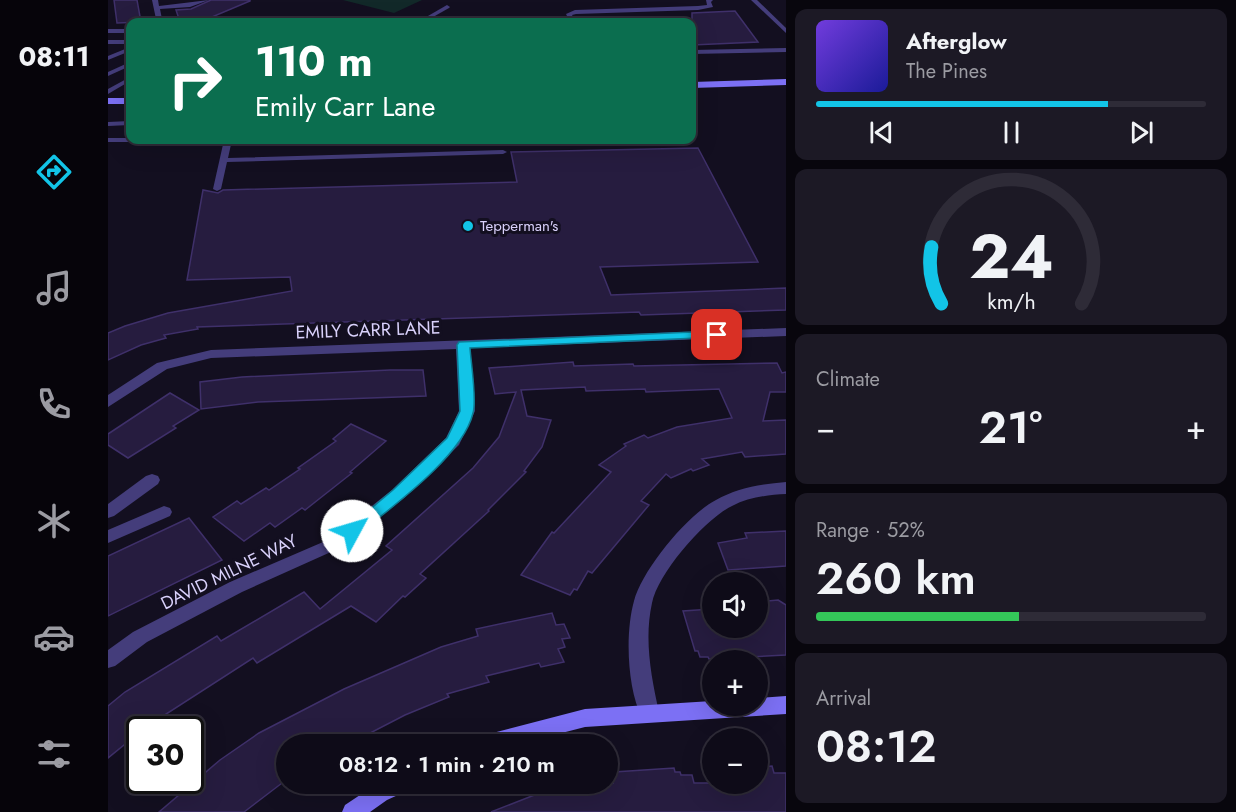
<!DOCTYPE html>
<html lang="en">
<head>
<meta charset="utf-8">
<style>
  :root { --surface:#0e0b18; --page:#1c1925; --text:#f1f3f6; --muted:#9b9ba2; --line:#2e2b37; --accent:#12c4e7 }
  body { margin:0; font-family:Jost,sans-serif; background:var(--page); color:var(--text); height:100vh; display:flex; flex-direction:column; font-size:22px; white-space:nowrap }
  * { box-sizing:border-box; margin:0 }
  p { font-size:20px; color:var(--muted) }
  .icon { flex:none; width:33px; height:33px; fill:none; stroke:currentColor; stroke-width:2; stroke-linecap:round; stroke-linejoin:round }
  .map { position:relative; flex:1; overflow:hidden }
  .details { display:flex; flex-direction:column; gap:9px; padding:9px; background:#08060d; width:450px }
  .details>* { flex:none }
  .guide { position:absolute; left:18px; top:18px; width:570px; height:126px; border-radius:12px; box-shadow:0 6px 24px #0002,0 0 0 2px var(--line); background:#0b6e4f; color:#fff; overflow:hidden }
  .buttons { position:absolute; left:594px; top:572px; display:grid; gap:12px }
  .buttons a { display:grid; place-items:center; width:66px; height:66px; border-radius:50%; background:var(--surface); box-shadow:0 6px 24px #0002,0 0 0 2px var(--line); font-size:30px }
  .speed { position:absolute; left:18px; top:716px; display:flex; gap:12px; font-size:30px; font-weight:700; text-align:center }
  .speed>* { display:grid; place-content:center; width:78px; height:78px; border-radius:50%; background:var(--surface); box-shadow:0 6px 24px #0002,0 0 0 2px var(--line); line-height:1 }
  .speed .limit { border:3px solid #111; border-radius:9px; background:#fff; color:#111 }
  .pin { position:absolute; display:grid; place-items:center; width:51px; height:51px; color:#fff; margin:-26px; border-radius:12px; box-shadow:0 3px 9px #0006 }
  .me { position:absolute; width:66px; margin:-33px; rotate:51deg; stroke-linejoin:round; filter:drop-shadow(0 0 4px #0008) }
  .turn { display:flex; align-items:center; gap:21px; height:126px; padding:0 30px; font-size:27px }
  .turn .icon { width:78px; height:78px; stroke-width:2.5 }
  .turn b { display:block; font-size:42px; line-height:51px }
  .big { font-size:45px; font-weight:600; line-height:1.1 }
  .details .tile { flex:1; display:flex; flex-direction:column; justify-content:center; gap:9px; min-width:0; padding:0 21px; border-radius:12px; background:var(--page) }
  .details .dial { align-items:center; gap:0 }
  .dial svg { height:156px; overflow:visible; fill:none; stroke:var(--line); stroke-width:7; stroke-linecap:round; text-anchor:middle }
  .dial text { fill:var(--text); stroke:none }
  .song { display:flex; align-items:center; gap:18px }
  .cover { width:72px; height:72px; border-radius:9px; background:linear-gradient(135deg,hsl(260 70% 55%),hsl(240 70% 35%)) }
  .played { height:6px; border-radius:3px; background:linear-gradient(90deg,var(--accent) 75%,var(--line) 75%) }
  .keys { display:flex; justify-content:space-around; direction:ltr }
  .heat { display:flex; justify-content:space-between; align-items:center; font-size:33px; direction:ltr }
  .charge { height:9px; border-radius:4px; background:linear-gradient(90deg,#34c759 52%,var(--line) 0) }
  .trip { position:absolute; left:168px; top:734px; width:342px; height:60px; border-radius:30px; background:var(--surface); box-shadow:0 6px 24px #0002,0 0 0 2px var(--line); font-weight:600; line-height:60px; text-align:center }
  main { display:flex; flex:1; min-height:0 }
  .tab-bar { display:flex; flex-direction:column; width:108px; justify-content:space-around; align-items:center; background:#06040a; color:var(--muted) }
  .tab-bar .icon { width:42px; height:42px }
  .tab-bar .current { color:var(--accent) }
  .tab-bar b { font-size:27px; color:var(--text) }
  .map>svg:first-child { display:block }
</style>
</head>
<body>
<main>
<nav class="tab-bar">
<b>08:11</b>
<svg class="icon current" aria-label="directions" viewBox="0 0 24 24"><path d="M12 3l9 9-9 9-9-9zM9 14v-3h6M13 9l2 2-2 2"/></svg>
<svg class="icon" aria-label="music" viewBox="0 0 24 24"><path d="M9 18V5l10-2v13"/><circle cx="6" cy="18" r="3"/><circle cx="16" cy="16" r="3"/></svg>
<svg class="icon" aria-label="phone" viewBox="0 0 24 24"><path d="M5 4h4l2 5-3 2q2 4 5 5l2-3 5 2v4C11 20 4 13 5 4z"/></svg>
<svg class="icon" aria-label="climate" viewBox="0 0 24 24"><path d="M12 3v18M4 7l16 10M4 17L20 7"/></svg>
<svg class="icon" aria-label="car" viewBox="0 0 24 24"><path d="M5 17H2v-5l4-1 3-4h7l3 4 3 1v5h-3M9 17h6M6 11h13"/><circle cx="7" cy="17" r="2"/><circle cx="17" cy="17" r="2"/></svg>
<svg class="icon" aria-label="filters" viewBox="0 0 24 24"><path d="M4 7h16M4 17h16"/><circle cx="9" cy="7" r="2"/><circle cx="15" cy="17" r="2"/></svg>
</nav>
<div class="map">
<svg width="678" height="812" viewBox="0 0 678 812">
  <rect width="100%" height="100%" fill="#130f20"/>
  <polygon fill="#122929" points="235,0 314,0 286,13"/>
  <g fill="#261c3f" stroke="#3f306a" stroke-width="1.5">
    <polygon points="6,0 29,0 33,22 9,23"/>
    <polygon points="103,0 142,0 142,1 104,17 71,19 68,10 83,9"/>
    <polygon points="627,11 650,42 584,45 584,13"/>
    <polygon points="590,148 650,262 492,267 503,295 678,288 678,310 533,315 531,312 89,327 90,329 56,335 58,338 33,345 0,360 0,333 17,326 60,313 184,291 182,277 79,280 95,190 110,193 115,190 409,182 403,152"/>
    <polygon points="465,362 466,366 525,364 526,366 669,363 674,373 678,372 678,392 662,392 655,421 678,420 678,454 637,457 634,452 594,459 601,465 585,471 583,469 563,478 558,474 533,501 541,505 484,573 480,571 469,590 466,589 462,595 413,575 444,532 446,533 503,472 491,465 518,446 516,444 536,435 540,438 569,427 624,418 611,389 538,392 537,389 478,391 477,387 413,390 419,416 443,420 434,447 416,471 418,472 380,510 381,511 312,574 318,578 297,597 295,596 268,622 243,606 149,663 145,658 35,729 32,729 32,732 0,758 0,706 17,692 109,636 113,641 196,592 212,609 284,550 278,546 365,468 391,437 408,392 387,394 381,368"/>
    <polygon points="282,370 315,370 318,396 150,402 93,409 92,382 134,377"/>
    <polygon points="62,393 91,410 65,426 68,428 20,458 0,445 0,434"/>
    <polygon points="243,424 278,441 242,472 244,473 197,510 194,508 167,527 162,523 136,541 105,517 129,501 133,504 158,488 161,490 192,469 190,468 228,441 225,439"/>
    <polygon points="81,518 114,560 0,616 0,556"/>
    <polygon points="678,531 678,566 620,570 610,543 639,538 637,533"/>
    <polygon points="670,600 678,605 678,655 601,659 600,657 592,657 590,651 587,651 575,611 604,609 604,627 650,627 650,602"/>
    <polygon points="444,613 448,625 456,624 462,638 454,639 457,647 450,649 456,662 433,667 431,663 378,676 381,682 339,694 341,697 297,715 241,744 178,744 178,780 136,812 51,812 112,760 151,733 236,689 333,647 370,636 368,629"/>
    <polygon points="664,766 666,773 678,773 678,812 383,812 457,783 505,783 504,779 507,778 506,772 566,768 567,772 572,772 573,775 584,775 586,783 650,783 650,767"/>
  </g>
  <g fill="none" stroke-linecap="round" stroke-linejoin="round">
    <g fill="#443d7b" fill-rule="evenodd">
      <polygon points="44,0 50,0 51,6 101,0 82,7 52,9 54,19 51,21 48,19"/>
      <polygon points="598,0 605,0 603,2 605,7 590,10 468,14 464,15 468,22 462,22 458,14 467,10 590,6 599,5"/>
      <polygon points="643,0 649,0 678,28 678,33"/>
      <polygon points="339,5 342,7 341,8 318,21 313,20"/>
      <polygon points="422,16 424,17 427,22 421,22 420,20 323,22 326,18"/>
      <rect x="0" y="29" width="22" height="4"/>
      <rect x="0" y="40" width="22" height="4"/>
      <polygon points="22,47 22,51 0,60 0,56"/>
      <polygon points="678,48 678,52 584,54 584,50"/>
      <polygon points="22,62 22,66 0,76 0,72"/>
      <polygon points="22,77 22,81 0,94 0,89"/>
      <polygon points="22,121 22,125 0,126 0,122"/>
      <polygon points="0,138 22,138 22,140 42,140 38,142 0,142"/>
      <polygon points="116,140 124,140 120,158 395,150 399,152 395,154 119,162 113,189 109,191 105,189"/>
    </g>
    <g fill="#443d7b" fill-rule="evenodd">
      <polygon points="678,328 678,336 362,348 367,411 351,445 296,498 234,547 134,592 39,642 7,666 0,668 0,650 25,632 122,582 222,539 284,490 338,438 351,411 348,349 103,358 59,369 0,407 0,395 49,363 103,350"/>
      <polygon points="44,474 50,476 52,480 50,484 6,516 0,518 0,504 38,476"/>
      <path d="M678 482V494C660 495 641 497 624 506 597 519 550 573 544 603 536 639 543 676 551 712L548 718 541 721 534 718C519 688 517 633 526 601 534 570 579 515 608 500 629 488 654 484 678 482Z"/>
      <polygon points="56,506 62,508 64,512 62,516 0,543 0,530"/>
    </g>
    <g fill="#7c70f4" fill-rule="evenodd">
      <polygon points="678,79 678,85 584,88 584,82"/>
      <rect x="0" y="98" width="22" height="6"/>
      <polygon points="678,696 678,714 477,727 411,744 367,744 370,738 377,735 477,709 604,701 604,705 650,705 650,698"/>
      <polygon points="270,783 304,783 301,790 279,800 262,812 234,812 237,805"/>
    </g>
  </g>
  <path fill="#12c4e7" stroke="#0c7f96" stroke-width="1.5" d="M609 331 613 332 615 335 613 337 362 348C363 363 369 400 365 413 355 456 284 507 249 535H238L236 531 285 490 339 438 352 411 349 345 351 342Z"/>
  <circle fill="#12c4e7" stroke="#130f20" stroke-width="2" cx="360" cy="226" r="6"/>
  <g text-anchor="middle" stroke-width="6" stroke-linejoin="round" paint-order="stroke">
    <g font-size="15" fill="#d9d1fb" stroke="#130f20" text-anchor="start">
      <text x="372" y="231">Tepperman's</text>
    </g>
    <g font-size="18" fill="#d9d1fb" stroke="#130f20">
      <text transform="translate(260 330) rotate(-2)" y="6">EMILY CARR LANE</text>
      <text transform="translate(121 572) rotate(-26)" y="6">DAVID MILNE WAY</text>
    </g>
  </g>
</svg>
<div class="buttons">
<a><svg class="icon" aria-label="sound" viewBox="0 0 24 24"><path d="M4 9h4l5-4v14l-5-4H4zM17 9q2 3 0 6"/></svg></a>
<a>+</a>
<a>−</a>
</div>
<div class="speed"><div class="limit">30</div></div>
<div class="pin" style="left:609px;top:335px;background:#d93025"><svg class="icon" aria-label="arrive" viewBox="0 0 24 24"><path d="M6 21V4h12l-3 4 3 4H6"/></svg></div>
<svg class="me" style="left:244px;top:531px" viewBox="-20 -20 40 40"><circle r="19" fill="#fff"/><path d="M0-13L10 11 0 6-10 11z" fill="#12c4e7"/></svg>
<div class="trip">08:12 · 1 min · 210 m</div>
<div class="guide">
<div class="turn"><svg class="icon" aria-label="right" viewBox="0 0 24 24"><path d="M7 20v-9h11M14 6l5 5-5 5"/></svg><div><b>110 m</b>Emily Carr Lane</div></div>
</div>
</div>
<section class="details">
<div class="tile">
<div class="song"><i class="cover"></i><div><b>Afterglow</b><p>The Pines</p></div></div>
<div class="played"></div>
<div class="keys"><svg class="icon" aria-label="previous" viewBox="0 0 24 24"><path d="M18 5L8 12l10 7zM5 5v14"/></svg><svg class="icon" aria-label="pause" viewBox="0 0 24 24"><path d="M8 5v14M16 5v14"/></svg><svg class="icon" aria-label="next" viewBox="0 0 24 24"><path d="M6 5l10 7-10 7zM19 5v14"/></svg></div>
</div>
<div class="tile dial"><svg viewBox="0 0 100 80">
<path d="M14 69A42 42 0 1 1 86 69"/>
<path d="M14 69A42 42 0 0 1 9 40" stroke="#12c4e7"/>
<text x="50" y="56" font-size="32" font-weight="700">24</text>
<text x="50" y="72" font-size="11">km/h</text>
</svg></div>
<div class="tile"><p>Climate</p>
<div class="heat"><a>−</a><b class="big">21°</b><a>+</a></div>
</div>
<div class="tile"><p>Range · 52%</p><b class="big">260 km</b><div class="charge"></div></div>
<div class="tile"><p>Arrival</p><b class="big">08:12</b></div>
</section>
</main>
</body>
</html>
